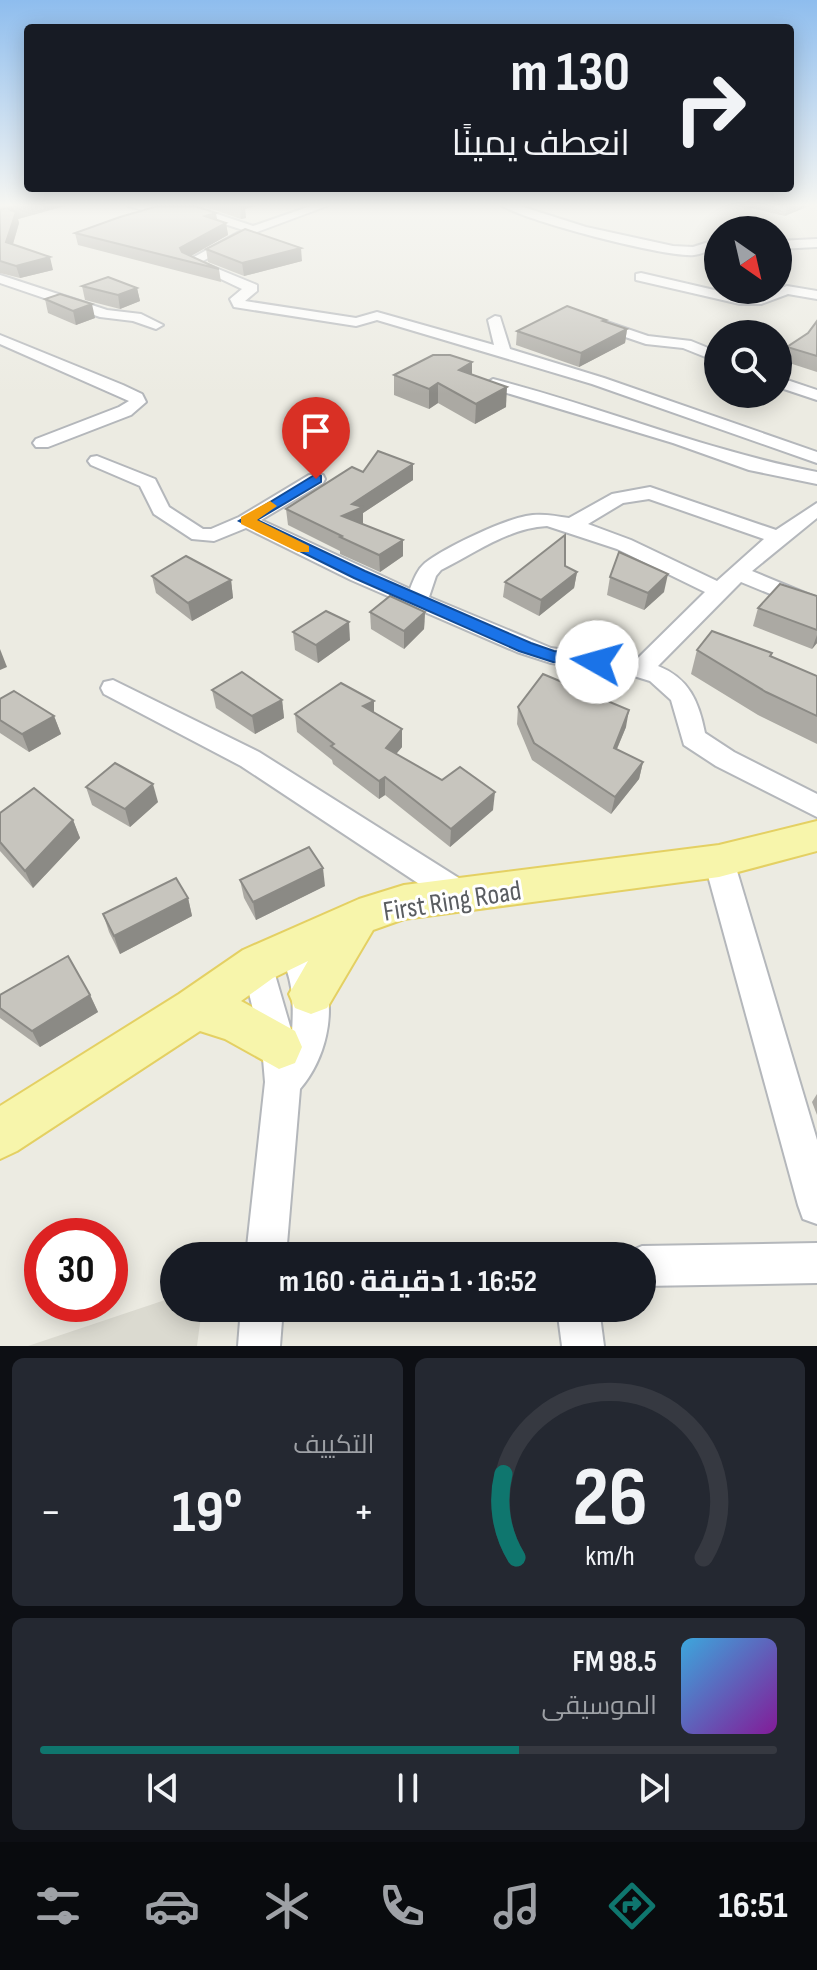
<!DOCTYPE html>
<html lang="ar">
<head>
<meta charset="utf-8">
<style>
  :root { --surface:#171b24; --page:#242831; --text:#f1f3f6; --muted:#9ea1a6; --line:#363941; --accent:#0f766e }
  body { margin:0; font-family:"Sofia Sans Condensed",Cairo,sans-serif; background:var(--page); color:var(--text); direction:rtl; height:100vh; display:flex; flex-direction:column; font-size:30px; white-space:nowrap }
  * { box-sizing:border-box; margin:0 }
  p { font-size:26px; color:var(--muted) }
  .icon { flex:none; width:44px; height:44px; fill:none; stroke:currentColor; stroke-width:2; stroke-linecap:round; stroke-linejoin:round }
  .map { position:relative; height:1346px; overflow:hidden; direction:ltr }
  .panel { display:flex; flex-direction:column; gap:12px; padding:12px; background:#0d0f14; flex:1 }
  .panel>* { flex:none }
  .banner { position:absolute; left:24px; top:24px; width:770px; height:168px; border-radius:8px; box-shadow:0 4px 20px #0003; direction:rtl; background:#171b24; color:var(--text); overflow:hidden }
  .needle { width:52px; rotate:146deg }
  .buttons { position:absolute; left:704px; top:216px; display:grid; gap:16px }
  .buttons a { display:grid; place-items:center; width:88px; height:88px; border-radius:50%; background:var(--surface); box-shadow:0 4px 20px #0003; font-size:40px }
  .speed { position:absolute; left:24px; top:1218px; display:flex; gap:16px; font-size:40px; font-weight:700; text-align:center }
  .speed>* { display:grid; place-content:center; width:104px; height:104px; border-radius:50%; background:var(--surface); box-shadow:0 4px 20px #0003; line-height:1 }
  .speed .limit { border:12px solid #d22; background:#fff; color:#111 }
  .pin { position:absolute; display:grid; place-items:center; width:68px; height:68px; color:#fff; margin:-82px -34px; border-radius:50% 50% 50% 0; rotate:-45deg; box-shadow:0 0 8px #0007 }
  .pin .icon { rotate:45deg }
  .me { position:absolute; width:88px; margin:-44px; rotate:277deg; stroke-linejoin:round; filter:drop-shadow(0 0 6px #0008) }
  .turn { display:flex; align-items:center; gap:28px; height:168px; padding:0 32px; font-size:36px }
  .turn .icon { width:104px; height:104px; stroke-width:2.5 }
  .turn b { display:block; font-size:56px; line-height:68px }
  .big { font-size:60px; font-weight:700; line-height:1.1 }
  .panel .card { flex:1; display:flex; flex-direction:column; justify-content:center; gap:12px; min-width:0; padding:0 28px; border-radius:12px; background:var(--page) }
  .panel .dial { align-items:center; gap:0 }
  .dial svg { height:208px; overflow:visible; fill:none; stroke:var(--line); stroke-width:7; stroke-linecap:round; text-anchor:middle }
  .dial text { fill:var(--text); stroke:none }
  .song { display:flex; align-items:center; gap:24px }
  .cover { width:96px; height:96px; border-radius:12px; background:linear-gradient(135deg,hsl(200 70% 55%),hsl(290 70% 35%)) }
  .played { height:8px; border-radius:4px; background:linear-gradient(90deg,var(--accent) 65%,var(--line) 65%) }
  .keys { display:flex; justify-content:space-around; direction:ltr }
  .heat { display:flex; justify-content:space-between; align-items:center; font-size:44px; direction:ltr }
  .panel .tiles { flex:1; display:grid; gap:12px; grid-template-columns:1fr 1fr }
  .card:last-child { grid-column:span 2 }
  .trip { position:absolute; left:160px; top:1242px; width:496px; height:80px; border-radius:40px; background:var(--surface); box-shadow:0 4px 20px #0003; font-weight:700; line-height:80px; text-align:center; direction:rtl }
  .tab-bar { display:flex; height:128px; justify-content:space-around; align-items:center; background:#090b0e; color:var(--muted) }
  .tab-bar .icon { width:56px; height:56px }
  .tab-bar .active { color:var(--accent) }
  .tab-bar b { font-size:36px; color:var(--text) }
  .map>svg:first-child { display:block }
</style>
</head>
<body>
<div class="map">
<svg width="817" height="1346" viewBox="0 0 817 1346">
  <rect width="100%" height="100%" fill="#ecebe2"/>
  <polygon fill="#dbdad0" points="174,1297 174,1308 202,1308 197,1346 28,1346"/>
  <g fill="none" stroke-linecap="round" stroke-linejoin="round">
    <defs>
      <g id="minor">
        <polygon points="128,206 193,206 253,226 311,206 327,206 257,232 201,262 257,285 257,291 245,301 356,318 377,312 494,345 488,320 495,316 500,317 510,349 604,378 817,452 817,463 592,384 377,320 356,326 234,307 230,299 242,289 185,262 243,230 179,209 158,214"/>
        <path d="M503 206H520L586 227 673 246 693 247 718 239V247C711 250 702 254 694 255 667 258 525 221 503 206Z"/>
        <polygon points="817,239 817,247 778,249 778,241"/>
        <polygon points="641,273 740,296 759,296 787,286 817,291 817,299 788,294 761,304 740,304 636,280 636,274"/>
        <polygon points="0,275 107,310 141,314 163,325 156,329 133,321 100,317 0,283"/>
        <polygon points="598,319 648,336 691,341 718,352 718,362 683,348 646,344 593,326 591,323"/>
        <polygon points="0,335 123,385 142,394 146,402 131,415 48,447 36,447 33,443 36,439 119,407 129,401 0,344"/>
        <polygon points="778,377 817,390 817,400 778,387"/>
        <path d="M493 379C602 407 707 451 817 472V484L749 470 673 443 487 387 485 384Z"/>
        <path d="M97 456 155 479 169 507 203 529H211L239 517 309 475H323L325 479 323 483 261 520 410 589C414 579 417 570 425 563 446 547 501 521 526 516 541 513 555 516 569 518L612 494 650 487 776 530 817 503V518L752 571 817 598V613L741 582 658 666C689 678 699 702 705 733L734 752 817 794V817L716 766 684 745 671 700 650 681 624 673 551 663 517 652 351 580 246 528 214 541 192 539 154 514 140 486 91 465 88 461 91 457ZM649 499 764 539 717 581 631 540 588 524 623 503ZM547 526 617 549 705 592 636 660 551 648 429 597 436 576 441 570C475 553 509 528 547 526Z"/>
        <polygon points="113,680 259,752 473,887 477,896 473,905 462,909 451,905 241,766 104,694 101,688 104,682"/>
        <polygon points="719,849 729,853 734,861 817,1140 817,1224 803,1219 798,1205 704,861 709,853"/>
        <path d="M293 932 304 936C311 949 318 962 323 976 337 1013 325 1060 300 1089L286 1256H246L265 1082 262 1047 242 964 247 954 258 950 269 954 292 1033C294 996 293 980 277 946L282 936Z"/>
        <polygon points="817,1243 817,1283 642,1286 642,1256 626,1256 628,1252 642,1246"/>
        <polygon points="241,1308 283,1308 280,1346 238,1346"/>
        <polygon points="557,1308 599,1308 604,1346 562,1346"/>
      </g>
      <polygon id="major" points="817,821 817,851 719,877 404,919 373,930 327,1008 311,1014 295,1008 289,994 308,961 273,978 241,1001 295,1031 302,1047 295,1063 279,1069 225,1039 200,1031 17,1151 0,1159 0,1106 179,994 243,950 359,899 404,885 719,845"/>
    </defs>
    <use href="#minor" stroke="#b4b7bb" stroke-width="4"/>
    <use href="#major" stroke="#e4d063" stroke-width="4"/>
    <use href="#minor" fill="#fff" fill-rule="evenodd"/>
    <use href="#major" fill="#f7f5ab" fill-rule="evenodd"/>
  </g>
  <g fill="#aba9a3">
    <polygon points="0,206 65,206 18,219 19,223 13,244 53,270 20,278 0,273"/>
    <polygon points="202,206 255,206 245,209 246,218 241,219"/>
    <polygon points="742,206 809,206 785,216"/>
    <polygon points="217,220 226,223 228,235 191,256 219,269 221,282 78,245 75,233"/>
    <polygon points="206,249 302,261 244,276 208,262"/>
    <polygon points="82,286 137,288 140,301 120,309 85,300"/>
    <polygon points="45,299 95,318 76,325 48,313"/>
    <polygon points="817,321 817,372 783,361 787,347 808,333"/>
    <polygon points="606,322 627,329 625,343 579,367 516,345 517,331"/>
    <polygon points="394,375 472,375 506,407 475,424 438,403 429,409 394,395"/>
    <polygon points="363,472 413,480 363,513 362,524 403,556 380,572 340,554 340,551 288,525 286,509"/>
    <polygon points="565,566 577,572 574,588 539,616 503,597 505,582"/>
    <polygon points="152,576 231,580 233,598 192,621 156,593"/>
    <polygon points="610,577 664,592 644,610 607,595"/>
    <polygon points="817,596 817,643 812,649 753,626 758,608"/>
    <polygon points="370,612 425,612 424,629 404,649 371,629"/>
    <polygon points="293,632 350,640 318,663 295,650"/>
    <polygon points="697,650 772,653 771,656 817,676 817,744 758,715 691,674"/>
    <polygon points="212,690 282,700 284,718 255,734 216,708"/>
    <polygon points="0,699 54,716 61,734 29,752 0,733"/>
    <polygon points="518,707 626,727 617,749 643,762 639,779 611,814 532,760 517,724"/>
    <polygon points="374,713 402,747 396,754 493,810 450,847 385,795 379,799 333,764 332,760 297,732 295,714"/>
    <polygon points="86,787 158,802 130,827 92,805"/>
    <polygon points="0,813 73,820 80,838 33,888 0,851"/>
    <polygon points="240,880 325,886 256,920 244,898"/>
    <polygon points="188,898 192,916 120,954 109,932 103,914"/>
    <polygon points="0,995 90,995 98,1012 40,1047 0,1018"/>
    <polygon points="817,1094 817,1115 812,1102"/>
  </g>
  <g fill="#8b8a85">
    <polygon points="20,206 65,206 18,219 19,223 10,254 6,242 8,209"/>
    <polygon points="235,206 255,206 245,209 246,218 241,219 240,207"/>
    <polygon points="787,206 809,206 785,216"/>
    <polygon points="216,213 218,225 205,216"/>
    <polygon points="226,223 228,235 182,261 180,248"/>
    <polygon points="301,248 302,261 244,276 242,263"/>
    <polygon points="50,257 53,270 20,278 16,266"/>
    <polygon points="137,288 140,301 120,309 118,295"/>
    <polygon points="92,304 95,318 76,325 73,311"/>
    <polygon points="627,329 625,343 579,367 581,353"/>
    <polygon points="472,362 472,381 459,370"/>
    <polygon points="438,383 438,403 429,409 429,389"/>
    <polygon points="507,387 506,407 475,424 476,404"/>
    <polygon points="413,464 413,480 363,513 363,523 343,532 342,516 352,504"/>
    <polygon points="403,540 403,556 380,572 379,555"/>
    <polygon points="577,572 574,588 539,616 541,600"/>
    <polygon points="668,574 664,592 644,610 648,593"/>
    <polygon points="231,580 233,598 192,621 188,603"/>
    <polygon points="425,612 424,629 404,649 404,631"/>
    <polygon points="349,622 350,640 318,663 316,645"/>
    <polygon points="817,635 817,643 812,649"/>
    <polygon points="0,649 7,667 0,670"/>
    <polygon points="282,700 284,718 255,734 252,716"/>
    <polygon points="374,701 374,719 363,706"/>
    <polygon points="629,710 626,727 610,765 614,748"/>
    <polygon points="54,716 61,734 29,752 22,734"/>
    <polygon points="402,729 402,747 386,766 386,748"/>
    <polygon points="643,762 639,779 611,814 615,797"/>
    <polygon points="385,777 385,795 379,799 379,781"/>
    <polygon points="153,784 158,802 130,827 125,809"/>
    <polygon points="495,792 493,810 450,847 451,829"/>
    <polygon points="73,820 80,838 33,888 25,871"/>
    <polygon points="323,868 325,886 256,920 253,902"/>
    <polygon points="188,898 192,916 120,954 114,936"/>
    <polygon points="90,995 98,1012 40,1047 32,1031"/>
  </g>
  <g fill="#c7c5be" stroke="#8b8a85" stroke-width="2">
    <polygon points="13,206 20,206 8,209 16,212 6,242 50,257 16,266 0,261 0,210"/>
    <polygon points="158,206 195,206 216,213 205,216 226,223 180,248 182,252 219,269 75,233 120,217"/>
    <polygon points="245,229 301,248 242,263 206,249"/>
    <polygon points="108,277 137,288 118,295 82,286"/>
    <polygon points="60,294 92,304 73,311 45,299"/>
    <polygon points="567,306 606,320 603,321 627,329 581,353 517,331"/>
    <polygon points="817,321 817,356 787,347 808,333"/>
    <polygon points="433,355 450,355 472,362 459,370 507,387 476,404 438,383 429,389 394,375"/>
    <polygon points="378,451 413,464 352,504 363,507 342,516 403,540 379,555 340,537 342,536 286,509 352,467 363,472"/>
    <polygon points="565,535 565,566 577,572 541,600 505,582"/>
    <polygon points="619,552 668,574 648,593 610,577"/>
    <polygon points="186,556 231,580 188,603 152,576"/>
    <polygon points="780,584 817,596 817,630 758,608"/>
    <polygon points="390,596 425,612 404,631 370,612"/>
    <polygon points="326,611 349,622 316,645 293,632"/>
    <polygon points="712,631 772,653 770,656 817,676 817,716 766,692 697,650"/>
    <polygon points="242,672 282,700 252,716 212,690"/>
    <polygon points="543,674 629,710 614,748 643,762 615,797 534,743 518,707"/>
    <polygon points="341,683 374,701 363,706 402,729 386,748 442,780 460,767 495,792 451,829 385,777 379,781 331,746 334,744 295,714"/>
    <polygon points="14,691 54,716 22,734 0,720 0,699"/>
    <polygon points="115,763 153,784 125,809 86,787"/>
    <polygon points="34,788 73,820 25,871 0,842 0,813"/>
    <polygon points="309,847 323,868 253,902 240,880"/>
    <polygon points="176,878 188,898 114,936 103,914"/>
    <polygon points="68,956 90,995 32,1031 0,1008 0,995"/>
  </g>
  <linearGradient id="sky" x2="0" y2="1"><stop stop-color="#8ebdee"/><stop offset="0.52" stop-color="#f6f6f2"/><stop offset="1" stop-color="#f6f6f2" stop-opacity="0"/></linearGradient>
  <rect width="817" height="394" fill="url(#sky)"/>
  <polygon fill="#1a73e8" stroke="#114b97" stroke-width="2" points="316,474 321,476 321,482 257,520 365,571 531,643 554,651 603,657 606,662 603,666 553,662 519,651 354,578 239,521"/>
  <polygon fill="#f59e0b" points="270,501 277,506 257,520 309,546 309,552 298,552 241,524 241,517"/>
  <g text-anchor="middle" stroke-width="6" stroke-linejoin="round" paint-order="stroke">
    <g font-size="28" fill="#5a5d61" stroke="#fff">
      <text transform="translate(452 900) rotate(-9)" y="10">First Ring Road</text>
    </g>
  </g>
</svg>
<div class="buttons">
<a><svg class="needle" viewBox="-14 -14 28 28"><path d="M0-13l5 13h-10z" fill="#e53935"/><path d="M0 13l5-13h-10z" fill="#9ea1a6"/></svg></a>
<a><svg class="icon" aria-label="search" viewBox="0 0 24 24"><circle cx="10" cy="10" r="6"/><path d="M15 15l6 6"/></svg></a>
</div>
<div class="speed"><div class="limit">30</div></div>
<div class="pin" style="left:316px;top:479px;background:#d93025"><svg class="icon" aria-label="arrive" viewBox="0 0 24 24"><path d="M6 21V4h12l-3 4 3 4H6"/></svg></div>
<svg class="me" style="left:597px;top:662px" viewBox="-20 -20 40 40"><circle r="19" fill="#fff"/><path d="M0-13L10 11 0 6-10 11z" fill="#1a73e8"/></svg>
<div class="trip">16:52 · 1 دقيقة · 160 m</div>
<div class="banner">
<div class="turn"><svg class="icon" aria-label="right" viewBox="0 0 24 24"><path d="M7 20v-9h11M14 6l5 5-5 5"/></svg><div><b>130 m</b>انعطف يمينًا</div></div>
</div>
</div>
<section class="panel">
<div class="tiles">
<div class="card dial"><svg viewBox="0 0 100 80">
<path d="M14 69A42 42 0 1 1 86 69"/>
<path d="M14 69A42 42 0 0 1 9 37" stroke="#0f766e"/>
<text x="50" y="56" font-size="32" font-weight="700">26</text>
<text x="50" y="72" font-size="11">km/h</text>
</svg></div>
<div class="card"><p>التكييف</p>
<div class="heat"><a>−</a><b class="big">19°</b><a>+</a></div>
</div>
<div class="card">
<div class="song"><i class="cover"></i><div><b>98.5 FM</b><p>الموسيقى</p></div></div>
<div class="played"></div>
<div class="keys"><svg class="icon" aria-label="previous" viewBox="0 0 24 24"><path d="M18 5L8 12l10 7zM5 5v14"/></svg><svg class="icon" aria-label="pause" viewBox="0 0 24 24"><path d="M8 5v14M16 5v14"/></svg><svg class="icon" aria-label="next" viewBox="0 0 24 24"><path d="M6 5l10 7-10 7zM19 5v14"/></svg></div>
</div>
</div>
</section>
<nav class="tab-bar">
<b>16:51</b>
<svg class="icon active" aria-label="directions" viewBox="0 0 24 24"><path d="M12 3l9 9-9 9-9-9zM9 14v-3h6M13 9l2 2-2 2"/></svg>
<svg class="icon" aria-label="music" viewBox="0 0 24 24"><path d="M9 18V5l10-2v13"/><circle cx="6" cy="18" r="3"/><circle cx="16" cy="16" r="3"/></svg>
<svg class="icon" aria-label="phone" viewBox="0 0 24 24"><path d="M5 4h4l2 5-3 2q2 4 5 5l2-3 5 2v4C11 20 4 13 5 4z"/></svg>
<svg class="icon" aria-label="climate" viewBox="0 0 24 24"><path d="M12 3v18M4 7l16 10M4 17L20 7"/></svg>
<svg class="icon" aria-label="car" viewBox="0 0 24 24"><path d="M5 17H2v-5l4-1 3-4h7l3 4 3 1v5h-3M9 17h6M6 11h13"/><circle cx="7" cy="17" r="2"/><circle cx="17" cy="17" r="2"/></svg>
<svg class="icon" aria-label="filters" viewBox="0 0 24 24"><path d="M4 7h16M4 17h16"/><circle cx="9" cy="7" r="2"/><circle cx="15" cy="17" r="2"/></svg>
</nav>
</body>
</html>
